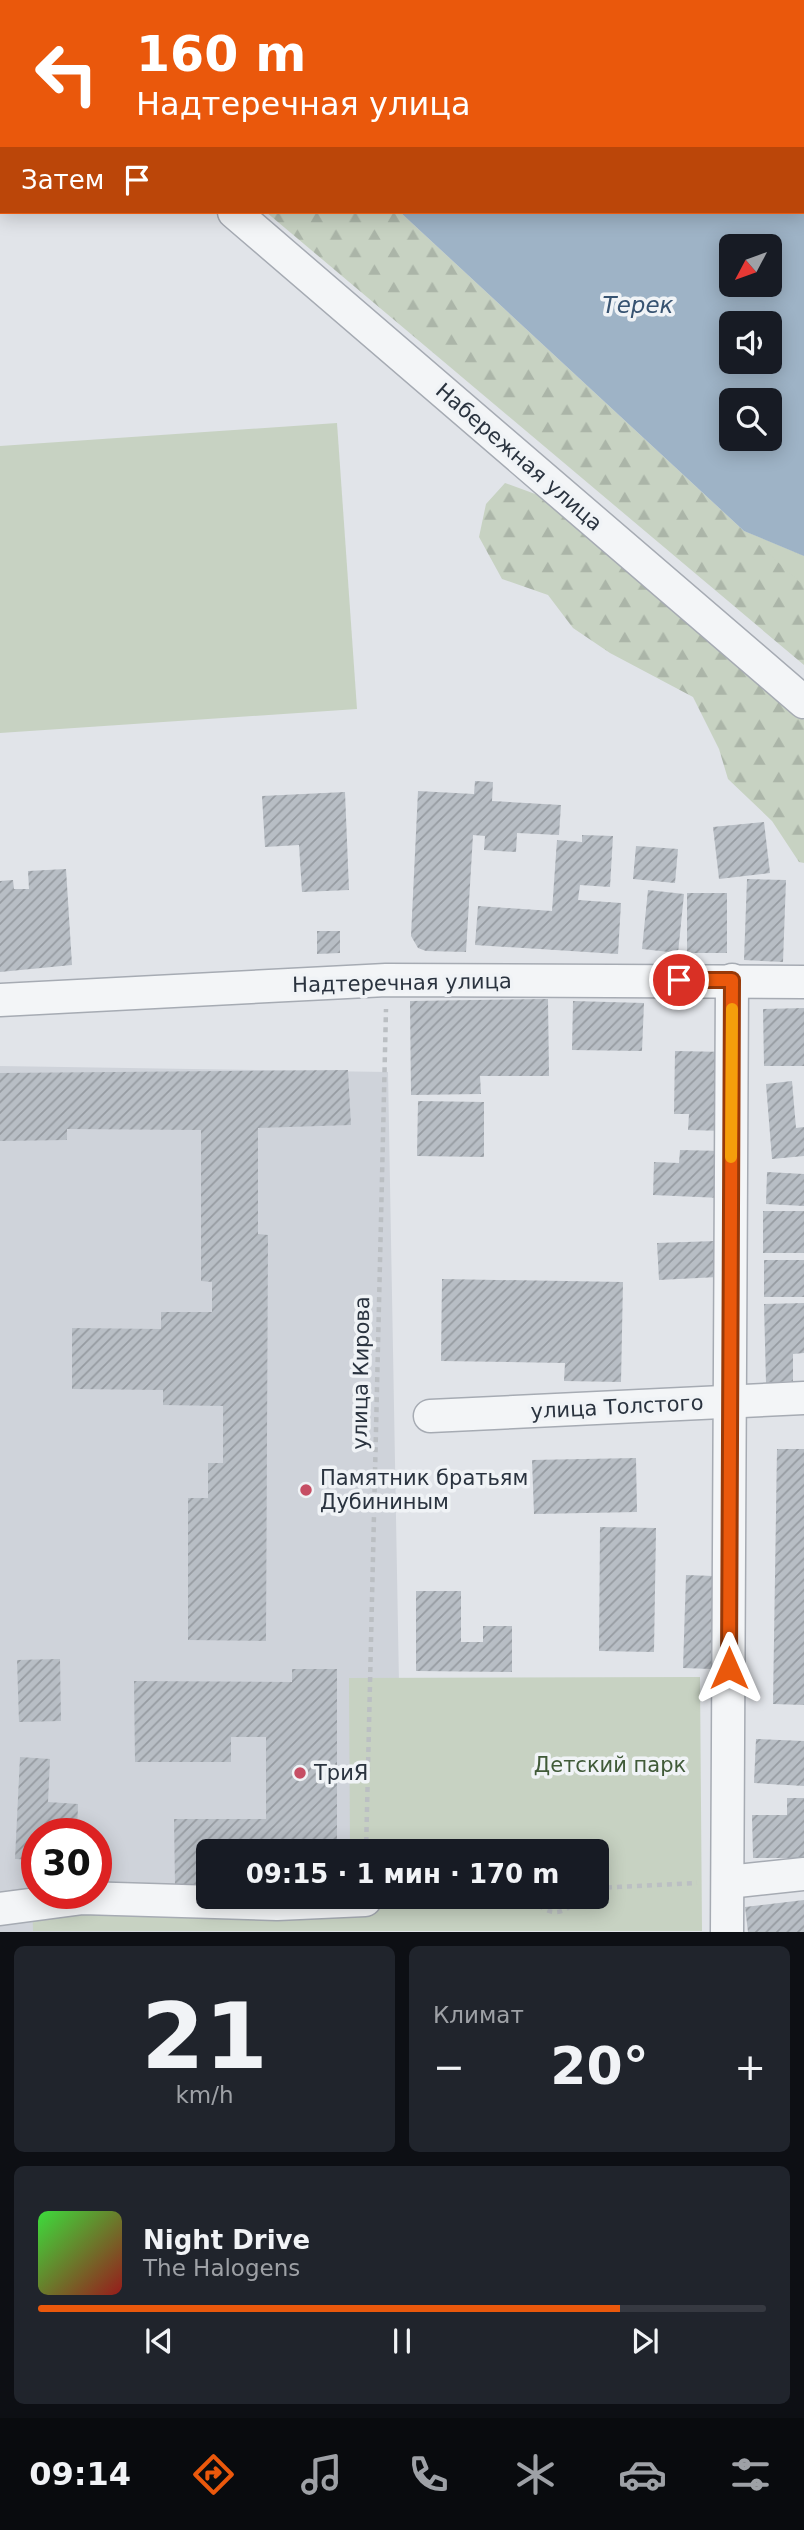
<!DOCTYPE html>
<html lang="ru">
<head>
<meta charset="utf-8">
<style>
  :root { --surface:#171b24; --page:#20242c; --text:#f1f3f6; --muted:#9ea1a6; --line:#363941; --accent:#ea580c }
  body { margin:0; font-family:"DejaVu Sans",sans-serif; background:var(--page); color:var(--text); height:100vh; display:flex; flex-direction:column; font-size:26px; white-space:nowrap }
  * { box-sizing:border-box; margin:0 }
  p { font-size:23px; color:var(--muted) }
  .icon { flex:none; width:38px; height:38px; fill:none; stroke:currentColor; stroke-width:2; stroke-linecap:round; stroke-linejoin:round }
  .map { position:relative; height:1932px; overflow:hidden }
  .side { display:flex; flex-direction:column; gap:14px; padding:14px; background:#0d0f14; flex:1 }
  .side>* { flex:none }
  .top-card { position:absolute; left:0px; top:0px; width:805px; height:214px; box-shadow:0 4px 18px #0003; background:#ea580c; color:#fff; overflow:hidden }
  .needle { width:46px; rotate:229deg }
  .buttons { position:absolute; left:719px; top:234px; display:grid; gap:14px }
  .buttons a { display:grid; place-items:center; width:63px; height:63px; border-radius:10px; background:var(--surface); box-shadow:0 4px 18px #0003; font-size:35px }
  .speed { position:absolute; left:21px; top:1818px; display:flex; gap:14px; font-size:35px; font-weight:700; text-align:center }
  .speed>* { display:grid; place-content:center; width:91px; height:91px; border-radius:50%; background:var(--surface); box-shadow:0 4px 18px #0003; line-height:1 }
  .speed .limit { border:10px solid #d22; background:#fff; color:#111 }
  .pin { position:absolute; display:grid; place-items:center; width:60px; height:60px; color:#fff; margin:-30px; border:4px solid #fff; border-radius:50%; box-shadow:0 2px 7px #0007 }
  .me { position:absolute; width:77px; margin:-38px; rotate:0deg; stroke-linejoin:round; filter:drop-shadow(0 0 5px #0008) }
  .turn { display:flex; align-items:center; gap:24px; height:147px; padding:0 21px; font-size:32px }
  .turn .icon { width:91px; height:91px; stroke-width:2.5 }
  .turn b { display:block; font-size:49px; line-height:60px }
  .then { display:flex; align-items:center; height:66px; padding:0 21px; background:#0003; gap:14px; font-size:26px }
  .big { font-size:52px; font-weight:600; line-height:1.1 }
  .side .widget { flex:1; display:flex; flex-direction:column; justify-content:center; gap:10px; min-width:0; padding:0 24px; border-radius:10px; background:var(--page) }
  .side .dial { align-items:center; gap:0 }
  .dial b { font-size:91px; line-height:1 }
  .song { display:flex; align-items:center; gap:21px }
  .cover { width:84px; height:84px; border-radius:10px; background:linear-gradient(135deg,hsl(120 70% 55%),hsl(0 70% 35%)) }
  .played { height:7px; border-radius:4px; background:linear-gradient(90deg,var(--accent) 80%,var(--line) 80%) }
  .keys { display:flex; justify-content:space-around; direction:ltr }
  .heat { display:flex; justify-content:space-between; align-items:center; font-size:38px; direction:ltr }
  .side .tiles { flex:1; display:grid; gap:14px; grid-template-columns:1fr 1fr }
  .widget:last-child { grid-column:span 2 }
  .trip { position:absolute; left:196px; top:1839px; width:413px; height:70px; border-radius:10px; background:var(--surface); box-shadow:0 4px 18px #0003; font-weight:600; line-height:70px; text-align:center }
  .menu { display:flex; height:112px; justify-content:space-around; align-items:center; background:#090b0e; color:var(--muted) }
  .menu .icon { width:49px; height:49px }
  .menu .on { color:var(--accent) }
  .menu b { font-size:32px; color:var(--text) }
  .map>svg:first-child { display:block }
</style>
</head>
<body>
<div class="map">
<svg width="804" height="1932" viewBox="0 0 804 1932">
  <defs>
    <pattern id="forest-firs" width="22" height="20" patternUnits="userSpaceOnUse" patternTransform="scale(1.75)"><rect width="22" height="20" fill="#c7d2c2"/><path d="M5 1l3.5 6h-7zM16 11l3.5 6h-7z" fill="#abb5a8"/></pattern>
    <pattern id="building-hatch" width="6" height="6" patternUnits="userSpaceOnUse" patternTransform="scale(1.75)"><rect width="6" height="6" fill="#b8bec5"/><path d="M-1 1l2-2M0 6l6-6M5 7l2-2" fill="none" stroke="#969ba1"/></pattern>
  </defs>
  <rect width="100%" height="100%" fill="#e1e4e9"/>
  <path fill="#cfd3da" fill-rule="evenodd" d="M0 1066 388 1072 402 1851 208 1852V1897L404 1931 0 1932ZM37 1834H96V1894H37Z"/>
  <g fill="url(#forest-firs)">
    <polygon points="266,212 400,212 744,531 804,556 804,665"/>
    <polygon points="505,483 538,495 804,720 804,863 799,862 772,821 728,779 719,749 693,697 610,653 573,628 548,595 502,579 479,537 486,504"/>
  </g>
  <g fill="#c7d2c2">
    <polygon points="337,423 357,709 0,733 0,446"/>
    <polygon points="744,531 804,556 804,586"/>
    <polygon points="700,1677 702,1931 33,1931 32,1898 597,1897 597,1852 350,1851 349,1678"/>
  </g>
  <g fill="#9eb3c6" fill-rule="evenodd">
    <polygon points="172,0 691,0 693,2 173,2"/>
    <path d="M804 74V556L744 531 400 212H803ZM732 247H770V285H732ZM732 324H770V362H732ZM732 401H770V439H732Z"/>
  </g>
  <g fill="url(#building-hatch)">
    <polygon points="475,781 493,782 492,801 561,805 559,835 517,833 516,852 484,850 485,836 473,835 466,952 426,951 418,948 411,936 418,791 474,794"/>
    <polygon points="345,792 349,890 302,892 299,845 265,847 262,796"/>
    <polygon points="764,822 770,873 719,879 713,827"/>
    <polygon points="582,835 613,836 610,887 580,885 578,900 621,903 618,954 475,945 478,906 552,911 557,840 582,842"/>
    <polygon points="636,846 678,849 675,883 633,879"/>
    <polygon points="66,869 72,965 0,972 0,881 13,880 14,889 29,889 28,871"/>
    <polygon points="747,879 786,880 783,962 744,960"/>
    <polygon points="648,890 684,894 678,953 642,949"/>
    <rect x="687" y="893" width="40" height="60"/>
    <polygon points="317,931 340,931 340,953 317,954"/>
    <polygon points="548,999 549,1076 480,1076 481,1094 411,1095 410,1001"/>
    <polygon points="573,1001 644,1003 642,1051 572,1050"/>
    <polygon points="804,1008 804,1066 764,1066 763,1009"/>
    <polygon points="675,1051 727,1052 725,1131 688,1130 689,1114 674,1114"/>
    <polygon points="348,1070 351,1125 258,1128 258,1234 268,1235 266,1641 188,1640 188,1498 208,1498 208,1463 223,1463 223,1406 163,1405 163,1390 72,1389 72,1328 161,1329 161,1312 212,1312 212,1282 201,1281 201,1130 67,1129 67,1140 0,1141 0,1073"/>
    <polygon points="792,1081 796,1128 804,1127 804,1156 772,1159 766,1084"/>
    <polygon points="418,1101 484,1102 484,1157 417,1156"/>
    <polygon points="680,1150 723,1151 721,1198 653,1195 654,1162 679,1163"/>
    <polygon points="767,1172 804,1174 804,1206 766,1204"/>
    <rect x="763" y="1211" width="41" height="42"/>
    <polygon points="716,1241 718,1277 659,1280 657,1243"/>
    <rect x="764" y="1260" width="40" height="37"/>
    <polygon points="442,1279 623,1282 621,1382 564,1381 565,1363 441,1361"/>
    <polygon points="804,1303 804,1353 793,1354 793,1381 766,1383 764,1304"/>
    <polygon points="777,1449 804,1449 804,1705 773,1704"/>
    <polygon points="636,1458 637,1512 534,1514 532,1460"/>
    <polygon points="600,1527 656,1528 654,1652 599,1651"/>
    <polygon points="686,1575 714,1576 711,1669 683,1668"/>
    <polygon points="416,1591 461,1591 461,1642 483,1642 483,1626 512,1626 512,1672 416,1671"/>
    <polygon points="60,1659 61,1721 19,1722 17,1660"/>
    <polygon points="292,1669 337,1669 337,1852 208,1852 208,1885 175,1885 174,1819 266,1819 266,1737 231,1737 231,1762 135,1762 134,1681 292,1682"/>
    <polygon points="756,1739 804,1741 804,1786 754,1783"/>
    <polygon points="20,1757 50,1759 48,1802 78,1804 77,1834 37,1834 37,1860 15,1859"/>
    <polygon points="787,1798 804,1798 804,1858 753,1858 752,1815 787,1815"/>
    <polygon points="804,1900 804,1932 748,1932 745,1907"/>
  </g>
  <g fill="none" stroke-linecap="round" stroke-linejoin="round">
    <defs>
      <g id="minor">
        <polyline points="0,11 2,12"/>
        <polyline points="234,212 804,702"/>
        <polyline points="0,1000 386,980 804,982"/>
        <polyline points="430,1416 804,1398"/>
        <polyline points="728,1882 804,1874"/>
        <polyline points="0,1909 83,1898 277,1904 365,1900"/>
        <polyline points="727,1932 732,980"/>
      </g>
    </defs>
    <use href="#minor" stroke="#a6abb3" stroke-width="35"/>
    <g stroke="#bbbfc3" stroke-width="4.5" stroke-dasharray="5 5" stroke-linecap="butt">
      <polyline points="366,1852 386,1009"/>
      <polyline points="597,1888 697,1883"/>
      <path d="M533 1897C544 1917 567 1917 577 1897"/>
      <polyline points="394,1899 452,1897"/>
    </g>
    <use href="#minor" stroke="#f3f5f7" stroke-width="32"/>
  </g>
  <g fill="none" stroke-linecap="round" stroke-linejoin="round">
    <defs>
      <polyline id="route" points="679,980 732,980 729,1668"/>
    </defs>
    <use href="#route" stroke="#983908" stroke-width="18"/>
    <use href="#route" stroke="#ea580c" stroke-width="12"/>
    <polyline stroke="#f59e0b" stroke-width="12" points="731,1157 732,1009"/>
  </g>
  <g fill="#c64e64" stroke="#f0f3f6" stroke-width="2.5">
    <circle cx="306" cy="1490" r="7"/>
    <circle cx="300" cy="1773" r="7"/>
  </g>
  <g text-anchor="middle" stroke-width="7" stroke-linejoin="round" paint-order="stroke">
    <g font-size="21" fill="#2a333f" stroke="#f0f3f6">
      <text transform="translate(519 457) rotate(41)" y="7">Набережная улица</text>
      <text transform="translate(402 983) rotate(-1)" y="7">Надтеречная улица</text>
      <text transform="translate(361 1373) rotate(-89)" y="7">улица Кирова</text>
      <text transform="translate(617 1407) rotate(-3)" y="7">улица Толстого</text>
    </g>
    <g font-size="21" fill="#2a333f" stroke="#f0f3f6" text-anchor="start">
      <text x="320" y="1485">Памятник братьям<tspan x="320" dy="24">Дубининым</tspan></text>
      <text x="314" y="1780">ТриЯ</text>
    </g>
    <g font-size="21" fill="#405a38" stroke="#f0f3f6">
      <text x="610" y="1772">Детский парк</text>
    </g>
    <g font-size="23" font-style="italic" fill="#375371" stroke="#f0f3f6">
      <text x="638" y="313">Терек</text>
    </g>
  </g>
</svg>
<div class="buttons">
<a><svg class="needle" viewBox="-14 -14 28 28"><path d="M0-13l5 13h-10z" fill="#e53935"/><path d="M0 13l5-13h-10z" fill="#9ea1a6"/></svg></a>
<a><svg class="icon" aria-label="sound" viewBox="0 0 24 24"><path d="M4 9h4l5-4v14l-5-4H4zM17 9q2 3 0 6"/></svg></a>
<a><svg class="icon" aria-label="search" viewBox="0 0 24 24"><circle cx="10" cy="10" r="6"/><path d="M15 15l6 6"/></svg></a>
</div>
<div class="speed"><div class="limit">30</div></div>
<div class="pin" style="left:679px;top:980px;background:#d93025"><svg class="icon" aria-label="arrive" viewBox="0 0 24 24"><path d="M6 21V4h12l-3 4 3 4H6"/></svg></div>
<svg class="me" style="left:729px;top:1668px" viewBox="-20 -20 40 40"><path d="M0-17L14 15 0 8-14 15z" fill="#ea580c" stroke="#fff" stroke-width="4"/></svg>
<div class="trip">09:15 · 1 мин · 170 m</div>
<div class="top-card">
<div class="turn"><svg class="icon" aria-label="left" viewBox="0 0 24 24"><path d="M17 20v-9H6M10 6l-5 5 5 5"/></svg><div><b>160 m</b>Надтеречная улица</div></div>
<div class="then">Затем<svg class="icon" aria-label="arrive" viewBox="0 0 24 24"><path d="M6 21V4h12l-3 4 3 4H6"/></svg></div>
</div>
</div>
<section class="side">
<div class="tiles">
<div class="widget dial"><b>21</b><p>km/h</p></div>
<div class="widget"><p>Климат</p>
<div class="heat"><a>−</a><b class="big">20°</b><a>+</a></div>
</div>
<div class="widget">
<div class="song"><i class="cover"></i><div><b>Night Drive</b><p>The Halogens</p></div></div>
<div class="played"></div>
<div class="keys"><svg class="icon" aria-label="previous" viewBox="0 0 24 24"><path d="M18 5L8 12l10 7zM5 5v14"/></svg><svg class="icon" aria-label="pause" viewBox="0 0 24 24"><path d="M8 5v14M16 5v14"/></svg><svg class="icon" aria-label="next" viewBox="0 0 24 24"><path d="M6 5l10 7-10 7zM19 5v14"/></svg></div>
</div>
</div>
</section>
<nav class="menu">
<b>09:14</b>
<svg class="icon on" aria-label="directions" viewBox="0 0 24 24"><path d="M12 3l9 9-9 9-9-9zM9 14v-3h6M13 9l2 2-2 2"/></svg>
<svg class="icon" aria-label="music" viewBox="0 0 24 24"><path d="M9 18V5l10-2v13"/><circle cx="6" cy="18" r="3"/><circle cx="16" cy="16" r="3"/></svg>
<svg class="icon" aria-label="phone" viewBox="0 0 24 24"><path d="M5 4h4l2 5-3 2q2 4 5 5l2-3 5 2v4C11 20 4 13 5 4z"/></svg>
<svg class="icon" aria-label="climate" viewBox="0 0 24 24"><path d="M12 3v18M4 7l16 10M4 17L20 7"/></svg>
<svg class="icon" aria-label="car" viewBox="0 0 24 24"><path d="M5 17H2v-5l4-1 3-4h7l3 4 3 1v5h-3M9 17h6M6 11h13"/><circle cx="7" cy="17" r="2"/><circle cx="17" cy="17" r="2"/></svg>
<svg class="icon" aria-label="filters" viewBox="0 0 24 24"><path d="M4 7h16M4 17h16"/><circle cx="9" cy="7" r="2"/><circle cx="15" cy="17" r="2"/></svg>
</nav>
</body>
</html>
